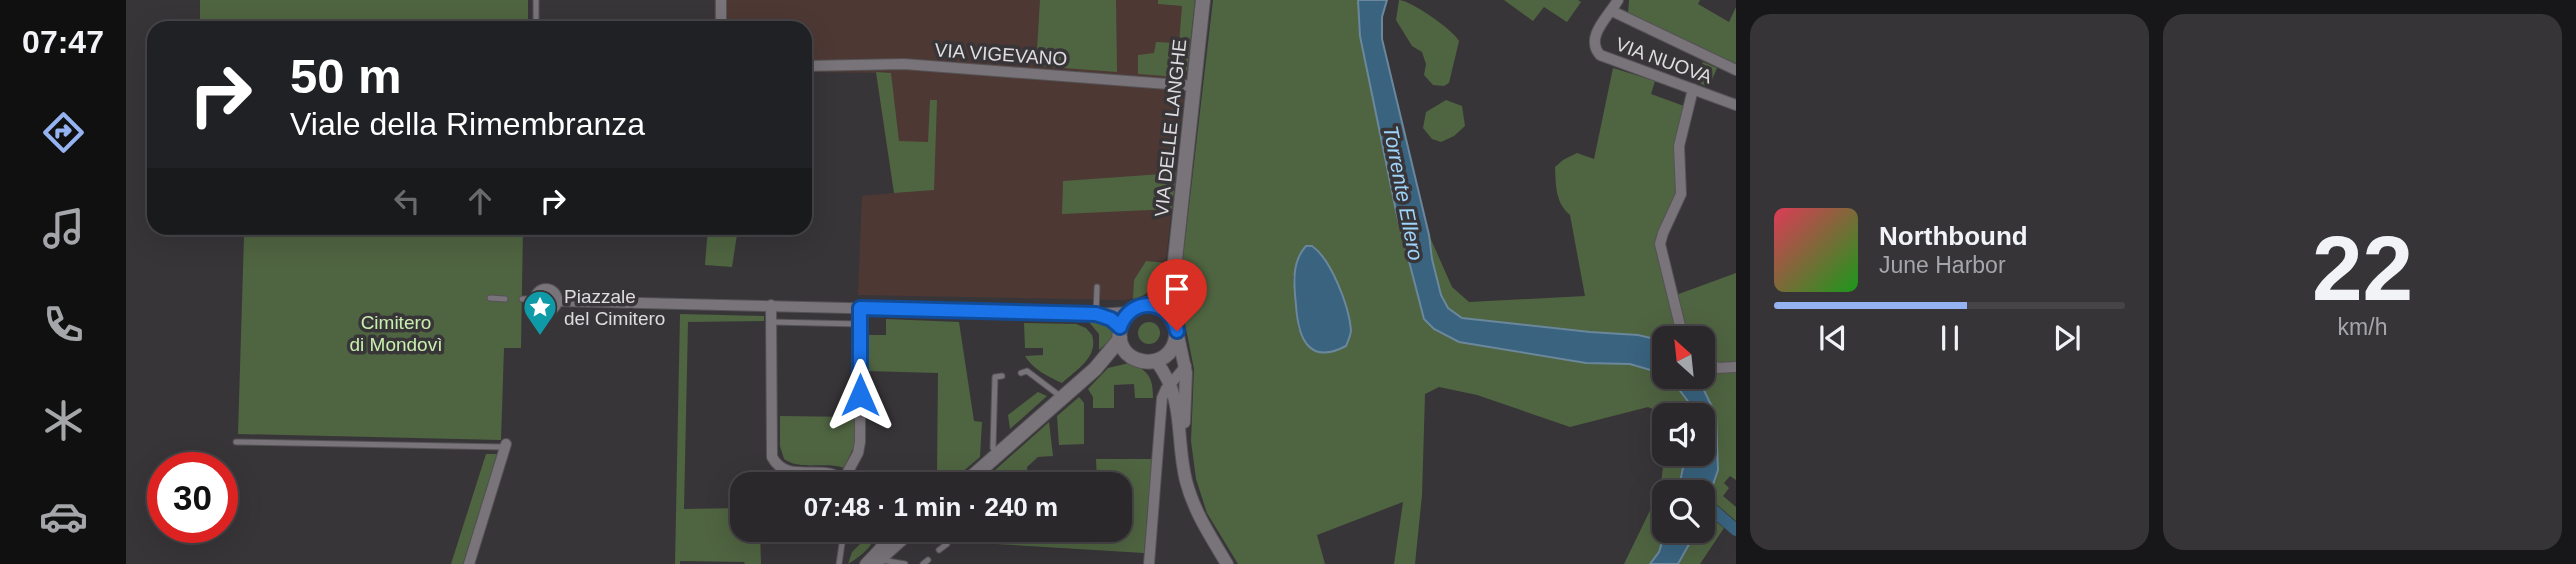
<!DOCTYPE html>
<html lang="it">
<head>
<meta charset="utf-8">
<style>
  :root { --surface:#2a282b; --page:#363437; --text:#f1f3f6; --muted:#a5a6a9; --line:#464447; --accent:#95b2f1 }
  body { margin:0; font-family:Arial,sans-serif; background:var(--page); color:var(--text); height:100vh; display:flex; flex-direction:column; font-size:26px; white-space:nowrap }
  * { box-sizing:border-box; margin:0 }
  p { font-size:23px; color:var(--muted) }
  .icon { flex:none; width:38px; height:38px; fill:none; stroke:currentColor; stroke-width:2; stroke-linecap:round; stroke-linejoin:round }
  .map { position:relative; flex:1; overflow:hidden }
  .drawer { display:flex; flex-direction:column; gap:14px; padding:14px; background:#171618; width:840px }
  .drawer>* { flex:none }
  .hud { position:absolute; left:21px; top:21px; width:665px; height:214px; border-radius:21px; box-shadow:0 7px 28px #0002,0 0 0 2px var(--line); background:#202124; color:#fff; overflow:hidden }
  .needle { width:46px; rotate:333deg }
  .fabs { position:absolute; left:1526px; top:326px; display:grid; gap:14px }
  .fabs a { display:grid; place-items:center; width:63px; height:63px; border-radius:14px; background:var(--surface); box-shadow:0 7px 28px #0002,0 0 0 2px var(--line); font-size:35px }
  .speed { position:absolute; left:21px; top:452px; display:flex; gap:14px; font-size:35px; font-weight:700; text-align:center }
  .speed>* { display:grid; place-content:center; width:91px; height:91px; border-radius:50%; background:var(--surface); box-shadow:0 7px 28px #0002,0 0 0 2px var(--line); line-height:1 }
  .speed .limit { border:10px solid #d22; background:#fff; color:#111 }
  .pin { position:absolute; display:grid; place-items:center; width:60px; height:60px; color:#fff; margin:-72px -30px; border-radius:50% 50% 50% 0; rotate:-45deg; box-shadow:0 0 7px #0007 }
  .pin .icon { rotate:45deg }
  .me { position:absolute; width:77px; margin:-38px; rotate:0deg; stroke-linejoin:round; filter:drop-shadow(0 0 5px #0008) }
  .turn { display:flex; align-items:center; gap:24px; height:147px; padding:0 28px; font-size:32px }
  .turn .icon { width:91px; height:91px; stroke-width:2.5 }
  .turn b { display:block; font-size:49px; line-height:60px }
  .lanes { display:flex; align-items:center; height:66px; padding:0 28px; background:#0003; justify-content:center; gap:35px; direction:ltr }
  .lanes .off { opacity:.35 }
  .drawer .card { flex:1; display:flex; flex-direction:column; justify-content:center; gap:10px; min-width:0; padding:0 24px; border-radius:21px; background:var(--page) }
  .drawer .dial { align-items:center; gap:0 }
  .dial b { font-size:91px; line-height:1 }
  .song { display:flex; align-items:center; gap:21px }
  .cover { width:84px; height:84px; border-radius:10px; background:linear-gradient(135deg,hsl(350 70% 55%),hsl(120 70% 35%)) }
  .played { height:7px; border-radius:4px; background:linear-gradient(90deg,var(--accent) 55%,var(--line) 55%) }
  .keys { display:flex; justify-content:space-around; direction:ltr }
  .drawer .tiles { flex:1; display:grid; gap:14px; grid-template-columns:repeat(2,1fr) }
  .trip { position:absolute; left:604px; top:472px; width:402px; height:70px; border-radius:21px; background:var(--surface); box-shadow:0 7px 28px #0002,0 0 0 2px var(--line); font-weight:600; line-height:70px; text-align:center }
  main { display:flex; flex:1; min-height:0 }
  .tabs { display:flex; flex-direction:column; width:126px; justify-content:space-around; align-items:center; background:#111011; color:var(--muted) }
  .tabs .icon { width:49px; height:49px }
  .tabs .current { color:var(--accent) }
  .tabs b { font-size:32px; color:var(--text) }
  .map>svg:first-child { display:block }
</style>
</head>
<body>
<main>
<nav class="tabs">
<b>07:47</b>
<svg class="icon current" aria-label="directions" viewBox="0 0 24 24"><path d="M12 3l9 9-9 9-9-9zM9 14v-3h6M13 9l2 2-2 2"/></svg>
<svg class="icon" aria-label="music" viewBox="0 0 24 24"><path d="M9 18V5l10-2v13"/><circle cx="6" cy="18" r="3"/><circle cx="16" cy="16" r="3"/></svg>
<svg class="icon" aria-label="phone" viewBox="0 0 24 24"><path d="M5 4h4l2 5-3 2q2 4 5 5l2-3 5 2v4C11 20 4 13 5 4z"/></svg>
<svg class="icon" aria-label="climate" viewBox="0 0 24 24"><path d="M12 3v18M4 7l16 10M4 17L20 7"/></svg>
<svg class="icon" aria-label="car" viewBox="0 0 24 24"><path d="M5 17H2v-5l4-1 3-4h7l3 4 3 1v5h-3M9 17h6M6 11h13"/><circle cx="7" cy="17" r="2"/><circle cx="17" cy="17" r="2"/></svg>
</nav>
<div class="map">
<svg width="1610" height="564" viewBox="0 0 1610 564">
  <rect width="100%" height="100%" fill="#383539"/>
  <polygon fill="#4d3834" points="588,0 1069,0 1040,260 1030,285 1016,297 997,300 732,295 736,196 768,193 750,73 679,72 679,28 588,28"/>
  <g fill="#4f6441" fill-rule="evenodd">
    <rect x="74" y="0" width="328" height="28"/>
    <polygon points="914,0 990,0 991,72 910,66"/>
    <polygon points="1032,0 1069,0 1061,71 1051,77 1012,74 1012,55 1028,53 1030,42 1053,43 1056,6 1032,4"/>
    <path d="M1087 0H1232L1234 36 1308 329 1333 342 1460 363 1504 364 1538 374V376H1543L1567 408V415H1540L1522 407 1444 427 1351 395 1313 387 1299 394 1296 495 1289 564H1268L1277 502 1191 535 1199 564H1112L1081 513 1070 479 1065 441 1068 369 1057 314V258ZM1167 276 1211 284 1225 332 1181 345 1172 328Z"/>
    <path d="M1273 0C1286 1 1327 30 1333 41L1323 83 1318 86 1307 85 1298 75 1300 64 1296 52 1286 46 1270 20Z"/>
    <polygon points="1378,0 1452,0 1455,2 1441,22 1418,7 1407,21"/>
    <polygon points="1503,0 1574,0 1572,4 1603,22 1610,7 1610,66 1502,14"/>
    <polygon points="1577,62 1591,68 1583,87 1568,81"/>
    <path d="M1487 68 1529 81 1525 94 1558 106 1552 192 1534 231 1555 338H1538V341L1512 335 1464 332 1336 318C1332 315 1325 312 1322 308 1309 294 1305 254 1303 235L1326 287 1343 302 1459 296 1444 215C1429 202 1430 186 1429 167L1437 160 1451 153 1468 159Z"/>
    <polygon points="750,72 765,73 773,141 802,142 804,100 811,100 808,190 768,193"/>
    <polygon points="1320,100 1336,106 1339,126 1328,136 1315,142 1306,139 1297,128 1300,112"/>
    <polygon points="1050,173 1046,209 936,214 937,181"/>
    <polygon points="68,228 397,228 395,348 378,348 375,440 112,434 118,237 68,235"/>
    <polygon points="582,228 612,228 606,267 579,265"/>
    <path d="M1020 261 1040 263C1034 282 1026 294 1007 299L1008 280Z"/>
    <polygon points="1610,273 1610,363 1599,365 1577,357 1577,338 1560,338 1550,295"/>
    <polygon points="554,314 638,316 638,321 562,322 558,509 616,508 616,530 634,530 635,564 619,564 618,562 554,561 554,564 549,564"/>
    <polygon points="760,319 833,322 848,421 856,422 854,457 821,485 800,485 811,474 812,373 740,371 740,335 760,335"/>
    <polygon points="962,321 976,322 988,331 985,339 973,350 973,334"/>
    <circle cx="1023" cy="333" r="11"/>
    <path d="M898 323 950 324 960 328 966 335C973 357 950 370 936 383 921 376 908 370 899 356L917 355V348H899Z"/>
    <path d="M1003 363C1023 370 1027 378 1027 398H1009L1008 384 988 385V408H967V397L962 389 982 368Z"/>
    <polygon points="1577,366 1610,371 1610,480 1604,476 1598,483 1603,488 1597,496 1610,507 1610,521 1582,497 1592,470 1590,415 1571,376 1577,376"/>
    <polygon points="912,392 921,396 884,429 882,415"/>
    <polygon points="953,397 958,403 958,444 933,445 931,416"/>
    <path d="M654 416 729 417 728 446 718 468C699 461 674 471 658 459L654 446Z"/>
    <polygon points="923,422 927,456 912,457 901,467 902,484 971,480 970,459 1026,459 1018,553 853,543 853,530 994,530 994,485 856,485 859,479"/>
    <polygon points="1539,453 1560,453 1552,492 1538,492 1538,530 1540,530 1534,552 1524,564 1498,564 1534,490"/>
    <polygon points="360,454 371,454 337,564 325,564"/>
    <polygon points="1577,511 1598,528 1574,564 1553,564 1571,530 1577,530"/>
    <path d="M737 530H750C749 546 735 556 722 564L726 552 738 540Z"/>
  </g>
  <g fill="#39637f" stroke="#6a879c" stroke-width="2">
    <polygon points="1232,0 1261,0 1256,17 1256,39 1303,235 1306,259 1315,295 1322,308 1336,318 1464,332 1512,335 1538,341 1538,374 1504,364 1460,363 1333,342 1308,329 1298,319 1270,211 1234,36"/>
    <path d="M1180 246H1186C1205 259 1223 306 1225 330 1225 335 1222 341 1220 346 1182 366 1172 337 1170 305 1168 286 1165 262 1180 246Z"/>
    <polygon points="1543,376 1571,376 1590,415 1592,470 1577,513 1577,492 1552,492 1560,453 1577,453 1577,415 1567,415 1567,408"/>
    <polygon points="1540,530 1571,530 1552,564 1524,564 1533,552"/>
  </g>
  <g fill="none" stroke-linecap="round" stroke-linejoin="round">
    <polyline stroke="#39637f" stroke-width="12" points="1580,504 1610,530"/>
    <defs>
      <g id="service">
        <polyline points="410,28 410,0"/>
        <polyline points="364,298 379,299"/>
        <polyline points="396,299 408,299"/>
        <polyline points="970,314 971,287"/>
        <polyline points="645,322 734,324"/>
        <polyline points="895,373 901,371 934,396"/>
        <polyline points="110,442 379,447"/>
        <polyline points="870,452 867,448 869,377 876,376"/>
        <polyline points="813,550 821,544 820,530"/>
        <polyline points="756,560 779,564"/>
        <polyline points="713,564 718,530"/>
        <polyline points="797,564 802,560"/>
      </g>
      <g id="minor">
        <polyline points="595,0 595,28"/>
        <path d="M1492 0C1483 16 1458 37 1474 55L1610 105"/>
        <polyline points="1486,11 1610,70"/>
        <polyline points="679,66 778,64 1068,86"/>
        <circle cx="420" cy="300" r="11"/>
        <polyline points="431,301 970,314 1003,312"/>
        <path d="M645 305 646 457C663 488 700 458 723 485"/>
        <polyline points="1557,338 1534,244 1537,233 1555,194 1553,146 1567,89"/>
        <polyline points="1577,362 1592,368 1610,367"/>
        <polyline points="718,479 732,453 734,442 734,308"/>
        <polyline points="343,564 380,444"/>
        <polyline points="739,564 755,547 757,530"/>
        <polyline points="1023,564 1036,398 1040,389 1060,366"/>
      </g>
      <g id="tertiary">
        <polyline points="1051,331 1060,373 1058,422"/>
        <path d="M1030 361C1060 400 1049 436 1060 481 1068 512 1085 537 1101 564"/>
      </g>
      <g id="secondary">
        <path d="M1025 304C1066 314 1053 368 1016 361 981 354 989 305 1025 304L1037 289 1045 271"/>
        <polyline points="1049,323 1049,260 1077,0"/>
        <polyline points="837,485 969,369 994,339"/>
        <polyline points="747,564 785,530"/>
      </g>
    </defs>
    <use href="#service" stroke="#555256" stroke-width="7"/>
    <use href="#minor" stroke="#555256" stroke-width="12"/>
    <use href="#tertiary" stroke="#555256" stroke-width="14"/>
    <use href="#secondary" stroke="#555256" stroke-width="16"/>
    <use href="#service" stroke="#787479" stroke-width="5"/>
    <use href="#minor" stroke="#787479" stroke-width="10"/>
    <use href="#tertiary" stroke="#787479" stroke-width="12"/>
    <use href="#secondary" stroke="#787479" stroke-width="14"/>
  </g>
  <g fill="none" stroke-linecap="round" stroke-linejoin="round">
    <defs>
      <path id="route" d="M734 395V308L970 314 985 319 994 327C1005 296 1044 298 1051 331"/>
    </defs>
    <use href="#route" stroke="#114b97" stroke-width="18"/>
    <use href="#route" stroke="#1a73e8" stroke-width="12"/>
  </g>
  <defs>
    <symbol id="sight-pin" viewBox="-11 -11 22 30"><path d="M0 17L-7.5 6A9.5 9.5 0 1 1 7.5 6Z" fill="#0f9aa8" stroke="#383539"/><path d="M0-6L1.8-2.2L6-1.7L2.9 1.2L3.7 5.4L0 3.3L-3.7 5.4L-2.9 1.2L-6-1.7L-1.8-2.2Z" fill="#fff"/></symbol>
  </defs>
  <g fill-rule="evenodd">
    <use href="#sight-pin" x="395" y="288" width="38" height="52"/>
  </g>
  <g text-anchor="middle" stroke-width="7" stroke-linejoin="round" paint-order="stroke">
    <g font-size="19" fill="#dedcdf" stroke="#383539">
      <text transform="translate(875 54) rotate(4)" y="7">VIA VIGEVANO</text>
      <text transform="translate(1538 60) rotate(20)" y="7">VIA NUOVA</text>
      <text transform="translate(1044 128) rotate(-84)" y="7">VIA DELLE LANGHE</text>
    </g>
    <g font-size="19" fill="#dedcdf" stroke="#383539" text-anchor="start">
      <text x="438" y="303">Piazzale<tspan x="438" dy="22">del Cimitero</tspan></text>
    </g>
    <g font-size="19" fill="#c9efae" stroke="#383539">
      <text x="270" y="329">Cimitero<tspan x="270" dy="22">di Mondovì</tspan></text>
    </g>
    <g font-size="21" font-style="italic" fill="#9fd4f9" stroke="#383539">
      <text transform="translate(1277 193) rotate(79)" y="7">Torrente Ellero</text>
    </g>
  </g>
</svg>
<div class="fabs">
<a><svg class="needle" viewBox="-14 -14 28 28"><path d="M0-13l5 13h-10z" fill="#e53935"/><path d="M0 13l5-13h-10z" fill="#a5a6a9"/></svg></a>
<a><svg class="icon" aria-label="sound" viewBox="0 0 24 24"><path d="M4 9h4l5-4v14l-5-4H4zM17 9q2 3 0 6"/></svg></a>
<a><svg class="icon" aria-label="search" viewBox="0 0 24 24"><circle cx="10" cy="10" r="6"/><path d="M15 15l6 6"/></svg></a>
</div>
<div class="speed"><div class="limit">30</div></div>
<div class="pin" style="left:1051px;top:331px;background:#d93025"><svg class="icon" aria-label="arrive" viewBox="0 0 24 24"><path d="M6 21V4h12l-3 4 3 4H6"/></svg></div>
<svg class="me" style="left:734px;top:395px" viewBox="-20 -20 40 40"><path d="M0-17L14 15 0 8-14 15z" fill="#1a73e8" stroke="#fff" stroke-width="4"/></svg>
<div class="trip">07:48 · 1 min · 240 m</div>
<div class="hud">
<div class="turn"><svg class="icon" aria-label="right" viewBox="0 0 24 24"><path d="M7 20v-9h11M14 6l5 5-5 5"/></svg><div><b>50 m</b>Viale della Rimembranza</div></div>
<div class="lanes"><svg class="icon off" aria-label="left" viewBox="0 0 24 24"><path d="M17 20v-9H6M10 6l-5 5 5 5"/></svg><svg class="icon off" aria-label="ahead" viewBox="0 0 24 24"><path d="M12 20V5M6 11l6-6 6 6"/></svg><svg class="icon" aria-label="right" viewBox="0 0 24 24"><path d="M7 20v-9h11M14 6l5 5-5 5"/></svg></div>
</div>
</div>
<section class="drawer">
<div class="tiles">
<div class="card">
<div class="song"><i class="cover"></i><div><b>Northbound</b><p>June Harbor</p></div></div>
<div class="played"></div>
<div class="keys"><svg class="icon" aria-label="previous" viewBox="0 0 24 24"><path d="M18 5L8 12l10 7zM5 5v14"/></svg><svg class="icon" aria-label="pause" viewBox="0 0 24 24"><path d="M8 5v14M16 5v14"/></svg><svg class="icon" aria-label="next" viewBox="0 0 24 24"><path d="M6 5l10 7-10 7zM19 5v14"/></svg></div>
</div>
<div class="card dial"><b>22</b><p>km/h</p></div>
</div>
</section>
</main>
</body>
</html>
